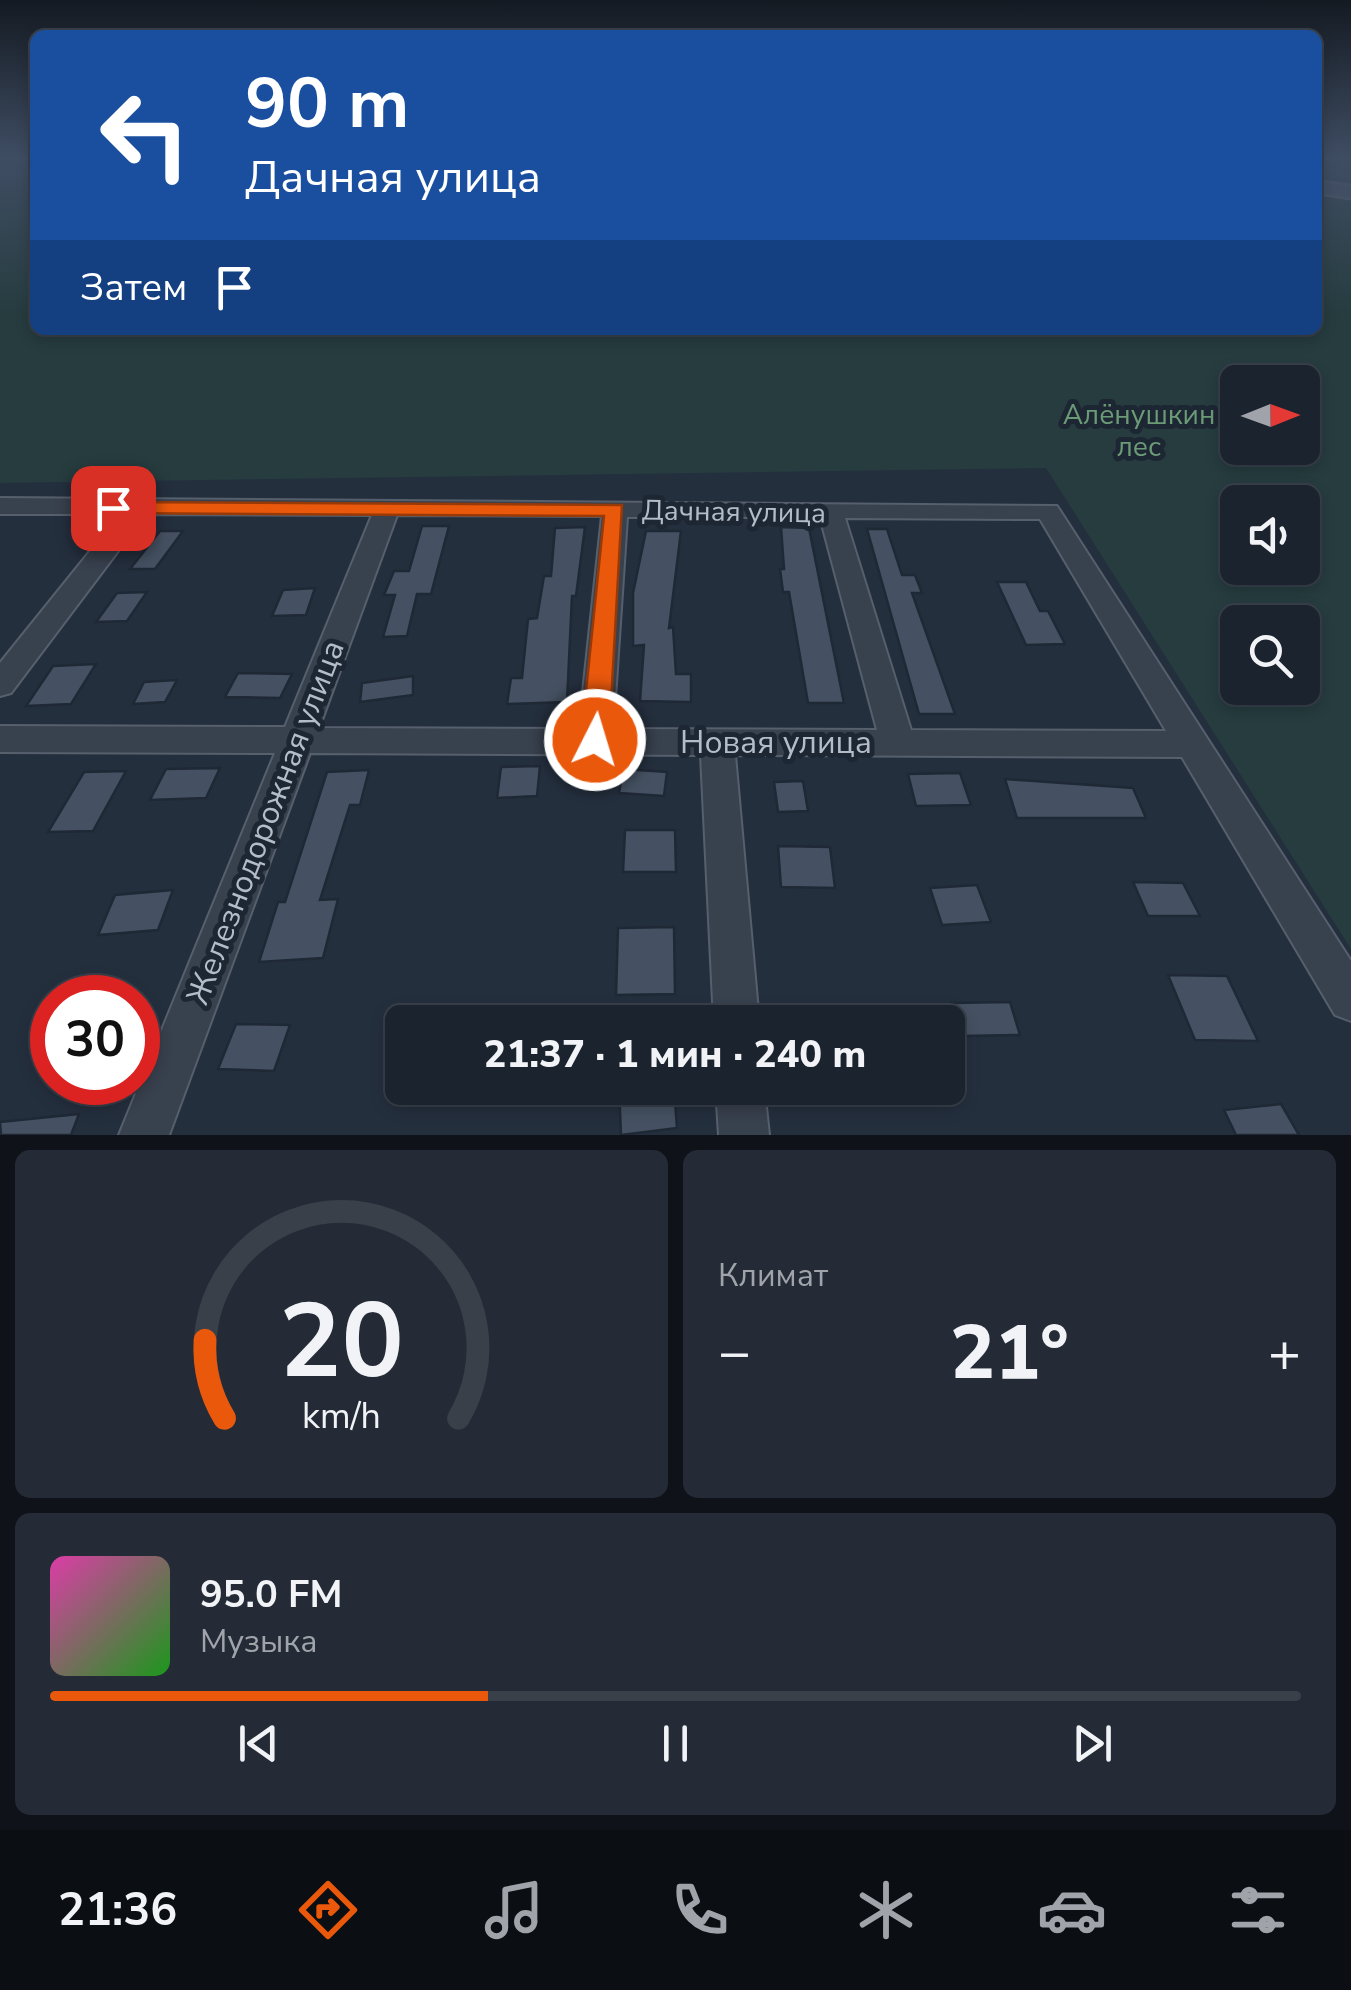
<!DOCTYPE html>
<html lang="ru">
<head>
<meta charset="utf-8">
<style>
  :root { --surface:#1b232e; --page:#242b36; --text:#f1f3f6; --muted:#a0a4aa; --line:#39404a; --accent:#ea580c }
  body { margin:0; font-family:"Nunito Sans",sans-serif; background:var(--page); color:var(--text); height:100vh; display:flex; flex-direction:column; font-size:38px; white-space:nowrap }
  * { box-sizing:border-box; margin:0 }
  p { font-size:32px; color:var(--muted) }
  .icon { flex:none; width:55px; height:55px; fill:none; stroke:currentColor; stroke-width:2; stroke-linecap:round; stroke-linejoin:round }
  .map { position:relative; height:1135px; overflow:hidden }
  .drawer { display:flex; flex-direction:column; gap:15px; padding:15px; background:#0f1319; flex:1 }
  .drawer>* { flex:none }
  .hud { position:absolute; left:30px; top:30px; width:1292px; height:305px; border-radius:15px; box-shadow:0 5px 15px #0003,0 0 0 2px var(--line); background:#1a4fa0; color:#fff; overflow:hidden }
  .needle { width:65px; rotate:89deg }
  .controls { position:absolute; left:1220px; top:365px; display:grid; gap:20px }
  .controls a { display:grid; place-items:center; width:100px; height:100px; border-radius:15px; background:var(--surface); box-shadow:0 5px 15px #0003,0 0 0 2px var(--line); font-size:50px }
  .speed { position:absolute; left:30px; top:975px; display:flex; gap:20px; font-size:50px; font-weight:700; text-align:center }
  .speed>* { display:grid; place-content:center; width:130px; height:130px; border-radius:50%; background:var(--surface); box-shadow:0 5px 15px #0003,0 0 0 2px var(--line); line-height:1 }
  .speed .limit { border:15px solid #d22; background:#fff; color:#111 }
  .pin { position:absolute; display:grid; place-items:center; width:85px; height:85px; color:#fff; margin:-42px; border-radius:20px; box-shadow:0 5px 15px #0006 }
  .me { position:absolute; width:110px; margin:-55px; rotate:5deg; stroke-linejoin:round; filter:drop-shadow(0 0 8px #0008) }
  .turn { display:flex; align-items:center; gap:35px; height:210px; padding:0 50px; font-size:45px }
  .turn .icon { width:130px; height:130px; stroke-width:2.5 }
  .turn b { display:block; font-size:70px; line-height:85px }
  .then { display:flex; align-items:center; height:95px; padding:0 50px; background:#0003; gap:20px; font-size:38px }
  .big { font-size:75px; font-weight:800; line-height:1.1 }
  .drawer .widget { flex:1; display:flex; flex-direction:column; justify-content:center; gap:15px; min-width:0; padding:0 35px; border-radius:15px; background:var(--page) }
  .drawer .dial { align-items:center; gap:0 }
  .dial svg { height:260px; overflow:visible; fill:none; stroke:var(--line); stroke-width:7; stroke-linecap:round; text-anchor:middle }
  .dial text { fill:var(--text); stroke:none }
  .song { display:flex; align-items:center; gap:30px }
  .cover { width:120px; height:120px; border-radius:15px; background:linear-gradient(135deg,hsl(320 70% 55%),hsl(120 70% 35%)) }
  .played { height:10px; border-radius:5px; background:linear-gradient(90deg,var(--accent) 35%,var(--line) 35%) }
  .keys { display:flex; justify-content:space-around; direction:ltr }
  .heat { display:flex; justify-content:space-between; align-items:center; font-size:55px; direction:ltr }
  .drawer .tiles { flex:1; display:grid; gap:15px; grid-template-columns:1fr 1fr }
  .widget:last-child { grid-column:span 2 }
  .trip { position:absolute; left:385px; top:1005px; width:580px; height:100px; border-radius:15px; background:var(--surface); box-shadow:0 5px 15px #0003,0 0 0 2px var(--line); font-weight:800; line-height:100px; text-align:center }
  .tab-bar { display:flex; height:160px; justify-content:space-around; align-items:center; background:#0b0e12; color:var(--muted) }
  .tab-bar .icon { width:70px; height:70px }
  .tab-bar .current { color:var(--accent) }
  .tab-bar b { font-size:45px; color:var(--text) }
  .map>svg:first-child { display:block }
</style>
</head>
<body>
<div class="map">
<svg width="1351" height="1135" viewBox="0 0 1351 1135">
  <rect width="100%" height="100%" fill="#242f3e"/>
  <g fill="#263c3f" fill-rule="evenodd">
    <path d="M0 157H35V330H1318V191L1351 195V949L1046 468 0 483ZM1238 382H1302V448H1238ZM1238 502H1302V568H1238ZM1238 622H1302V688H1238Z"/>
    <polygon points="1318,157 1351,157 1351,189 1318,184"/>
  </g>
  <g fill="#455162" stroke="#1f2835" stroke-width="2.5">
    <polygon points="422,526 449,526 431,594 417,594 407,636 383,637 395,595 384,595 394,571 409,571"/>
    <polygon points="585,527 576,596 572,596 567,702 507,704 511,678 522,678 528,619 537,618 544,576 551,576 555,528"/>
    <polygon points="781,527 809,528 844,703 808,703 789,592 783,592 780,569 784,569"/>
    <polygon points="867,529 887,529 902,575 915,575 922,593 912,593 955,714 919,714"/>
    <polygon points="160,531 183,531 155,569 130,569"/>
    <polygon points="646,531 681,531 669,628 673,627 676,674 691,674 691,702 640,701 644,645 633,646 633,593"/>
    <polygon points="997,582 1026,582 1040,611 1048,611 1065,644 1026,645"/>
    <polygon points="315,588 306,615 272,616 283,590"/>
    <polygon points="147,592 127,621 96,622 117,593"/>
    <polygon points="96,664 71,704 26,706 53,666"/>
    <polygon points="238,673 292,674 280,698 225,697"/>
    <polygon points="413,676 413,695 360,702 362,683"/>
    <polygon points="177,680 165,702 133,704 144,682"/>
    <polygon points="540,766 537,796 497,798 501,767"/>
    <polygon points="220,768 206,798 150,800 166,769"/>
    <polygon points="623,769 667,772 664,796 619,793"/>
    <polygon points="369,770 360,805 350,805 320,900 338,899 323,958 259,962 278,902 285,902 327,772"/>
    <polygon points="126,771 93,831 48,832 84,772"/>
    <polygon points="960,773 971,805 916,806 908,774"/>
    <polygon points="1005,779 1133,788 1146,818 1017,818"/>
    <polygon points="803,781 808,811 778,812 774,782"/>
    <polygon points="625,830 675,830 676,872 623,872"/>
    <polygon points="778,846 830,847 835,888 781,887"/>
    <polygon points="1133,882 1183,883 1200,916 1148,916"/>
    <polygon points="977,885 991,922 942,925 930,888"/>
    <polygon points="173,890 158,930 98,935 115,895"/>
    <polygon points="674,927 675,994 616,995 618,928"/>
    <polygon points="1168,975 1227,976 1258,1041 1195,1040"/>
    <polygon points="1010,1002 1020,1035 960,1036 951,1003"/>
    <polygon points="236,1024 290,1025 274,1071 218,1069"/>
    <polygon points="619,1088 674,1088 677,1128 621,1135"/>
    <polygon points="1281,1104 1299,1135 1236,1135 1224,1110"/>
    <polygon points="79,1114 71,1135 1,1135 0,1122"/>
  </g>
  <g fill="none" stroke-linecap="round" stroke-linejoin="round">
    <defs>
      <g id="street">
        <path d="M0 498 1057 506 1351 961V1021L1335 1015 1182 757 735 755 759 1022H714L701 755 310 753 169 1135H119L275 753 0 752V726L285 727 372 515 146 514 11 693 0 696V663L120 514H0ZM397 515 602 516 579 729 319 728ZM627 517H820L877 730 613 729ZM845 518 1040 519 1166 731 911 730Z"/>
        <polygon points="716,1088 764,1088 769,1135 719,1135"/>
      </g>
      <polygon id="secondary" points="1318,182 1351,186 1351,198 1318,193"/>
    </defs>
    <use href="#street" stroke="#565f6c" stroke-width="4"/>
    <use href="#secondary" stroke="#565f6c" stroke-width="5"/>
    <use href="#street" fill="#38414e" fill-rule="evenodd"/>
    <use href="#secondary" fill="#465061" fill-rule="evenodd"/>
  </g>
  <linearGradient id="sky" x2="0" y2="1"><stop stop-color="#141a22"/><stop offset="0.5" stop-color="#3f4d63"/><stop offset="1" stop-color="#3f4d63" stop-opacity="0"/></linearGradient>
  <rect width="1351" height="316" fill="url(#sky)"/>
  <polygon fill="#ea580c" stroke="#983908" stroke-width="2.5" points="113,502 622,505 609,740 605,747 585,747 581,740 604,516 106,513 103,508"/>
  <g text-anchor="middle" stroke-width="10" stroke-linejoin="round" paint-order="stroke">
    <g font-size="28" fill="#6b9a76" stroke="#1d2633">
      <text x="1139" y="424">Алёнушкин<tspan x="1139" dy="32">лес</tspan></text>
    </g>
    <g font-size="28" fill="#b4bcc9" stroke="#1d2633">
      <text transform="translate(734 511) rotate(1)" y="10">Дачная улица</text>
    </g>
    <g font-size="32" fill="#b4bcc9" stroke="#1d2633">
      <text x="776" y="753">Новая улица</text>
      <text transform="translate(265 822) rotate(-69)" y="11">Железнодорожная улица</text>
    </g>
  </g>
</svg>
<div class="controls">
<a><svg class="needle" viewBox="-14 -14 28 28"><path d="M0-13l5 13h-10z" fill="#e53935"/><path d="M0 13l5-13h-10z" fill="#a0a4aa"/></svg></a>
<a><svg class="icon" aria-label="sound" viewBox="0 0 24 24"><path d="M4 9h4l5-4v14l-5-4H4zM17 9q2 3 0 6"/></svg></a>
<a><svg class="icon" aria-label="search" viewBox="0 0 24 24"><circle cx="10" cy="10" r="6"/><path d="M15 15l6 6"/></svg></a>
</div>
<div class="speed"><div class="limit">30</div></div>
<div class="pin" style="left:113px;top:508px;background:#d93025"><svg class="icon" aria-label="arrive" viewBox="0 0 24 24"><path d="M6 21V4h12l-3 4 3 4H6"/></svg></div>
<svg class="me" style="left:595px;top:740px" viewBox="-20 -20 40 40"><circle r="17" fill="#ea580c" stroke="#fff" stroke-width="3"/><path d="M0-11L8 9 0 5-8 9z" fill="#fff"/></svg>
<div class="trip">21:37 · 1 мин · 240 m</div>
<div class="hud">
<div class="turn"><svg class="icon" aria-label="left" viewBox="0 0 24 24"><path d="M17 20v-9H6M10 6l-5 5 5 5"/></svg><div><b>90 m</b>Дачная улица</div></div>
<div class="then">Затем<svg class="icon" aria-label="arrive" viewBox="0 0 24 24"><path d="M6 21V4h12l-3 4 3 4H6"/></svg></div>
</div>
</div>
<section class="drawer">
<div class="tiles">
<div class="widget dial"><svg viewBox="0 0 100 80">
<path d="M14 69A42 42 0 1 1 86 69"/>
<path d="M14 69A42 42 0 0 1 8 45" stroke="#ea580c"/>
<text x="50" y="56" font-size="32" font-weight="700">20</text>
<text x="50" y="72" font-size="11">km/h</text>
</svg></div>
<div class="widget"><p>Климат</p>
<div class="heat"><a>−</a><b class="big">21°</b><a>+</a></div>
</div>
<div class="widget">
<div class="song"><i class="cover"></i><div><b>95.0 FM</b><p>Музыка</p></div></div>
<div class="played"></div>
<div class="keys"><svg class="icon" aria-label="previous" viewBox="0 0 24 24"><path d="M18 5L8 12l10 7zM5 5v14"/></svg><svg class="icon" aria-label="pause" viewBox="0 0 24 24"><path d="M8 5v14M16 5v14"/></svg><svg class="icon" aria-label="next" viewBox="0 0 24 24"><path d="M6 5l10 7-10 7zM19 5v14"/></svg></div>
</div>
</div>
</section>
<nav class="tab-bar">
<b>21:36</b>
<svg class="icon current" aria-label="directions" viewBox="0 0 24 24"><path d="M12 3l9 9-9 9-9-9zM9 14v-3h6M13 9l2 2-2 2"/></svg>
<svg class="icon" aria-label="music" viewBox="0 0 24 24"><path d="M9 18V5l10-2v13"/><circle cx="6" cy="18" r="3"/><circle cx="16" cy="16" r="3"/></svg>
<svg class="icon" aria-label="phone" viewBox="0 0 24 24"><path d="M5 4h4l2 5-3 2q2 4 5 5l2-3 5 2v4C11 20 4 13 5 4z"/></svg>
<svg class="icon" aria-label="climate" viewBox="0 0 24 24"><path d="M12 3v18M4 7l16 10M4 17L20 7"/></svg>
<svg class="icon" aria-label="car" viewBox="0 0 24 24"><path d="M5 17H2v-5l4-1 3-4h7l3 4 3 1v5h-3M9 17h6M6 11h13"/><circle cx="7" cy="17" r="2"/><circle cx="17" cy="17" r="2"/></svg>
<svg class="icon" aria-label="filters" viewBox="0 0 24 24"><path d="M4 7h16M4 17h16"/><circle cx="9" cy="7" r="2"/><circle cx="15" cy="17" r="2"/></svg>
</nav>
</body>
</html>
